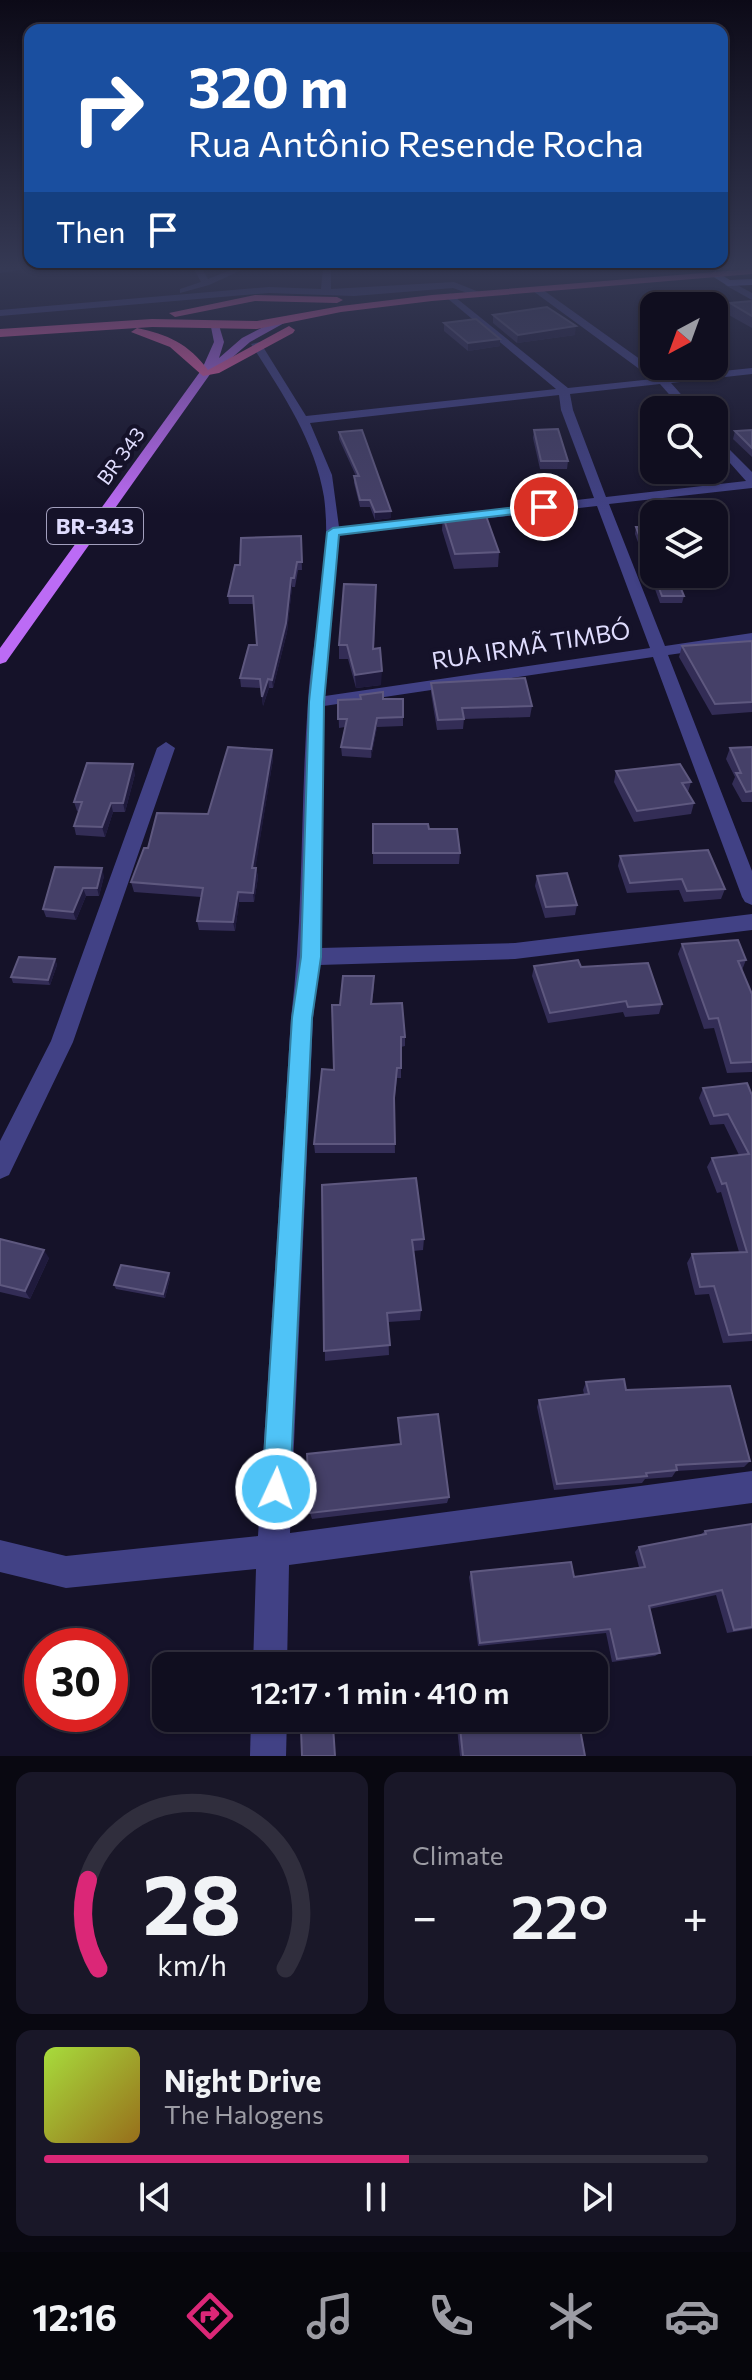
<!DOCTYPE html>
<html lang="en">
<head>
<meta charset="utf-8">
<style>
  :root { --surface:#100e1f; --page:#191728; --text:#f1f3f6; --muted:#9c9ca4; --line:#302e3d; --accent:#db2777 }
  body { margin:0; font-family:Commissioner,sans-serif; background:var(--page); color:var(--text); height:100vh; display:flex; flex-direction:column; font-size:30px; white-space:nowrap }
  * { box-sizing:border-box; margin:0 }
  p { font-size:26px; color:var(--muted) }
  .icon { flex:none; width:44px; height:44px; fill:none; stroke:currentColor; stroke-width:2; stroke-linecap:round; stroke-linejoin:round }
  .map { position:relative; height:1756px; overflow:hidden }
  .side { display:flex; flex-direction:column; gap:16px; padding:16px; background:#090811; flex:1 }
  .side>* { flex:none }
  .top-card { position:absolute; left:24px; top:24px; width:704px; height:244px; border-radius:16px; box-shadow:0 2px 6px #0004,0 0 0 2px var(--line); background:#1a4fa0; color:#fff; overflow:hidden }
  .needle { width:52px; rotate:221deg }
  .controls { position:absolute; left:640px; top:292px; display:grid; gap:16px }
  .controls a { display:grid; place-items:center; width:88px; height:88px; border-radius:16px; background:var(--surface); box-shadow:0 2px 6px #0004,0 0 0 2px var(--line); font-size:40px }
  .speed { position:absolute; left:24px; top:1628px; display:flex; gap:16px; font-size:40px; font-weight:700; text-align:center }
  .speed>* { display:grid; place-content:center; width:104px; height:104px; border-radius:50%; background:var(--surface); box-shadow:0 2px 6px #0004,0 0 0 2px var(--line); line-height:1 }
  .speed .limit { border:12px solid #d22; background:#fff; color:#111 }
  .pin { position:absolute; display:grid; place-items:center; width:68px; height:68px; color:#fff; margin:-34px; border:4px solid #fff; border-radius:50%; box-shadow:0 2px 8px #0007 }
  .me { position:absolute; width:88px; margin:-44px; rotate:3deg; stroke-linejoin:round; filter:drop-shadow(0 0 6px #0008) }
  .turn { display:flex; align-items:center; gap:28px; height:168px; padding:0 32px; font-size:36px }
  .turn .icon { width:104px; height:104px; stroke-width:2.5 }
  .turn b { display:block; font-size:56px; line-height:68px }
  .then { display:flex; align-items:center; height:76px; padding:0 32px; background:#0003; gap:16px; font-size:30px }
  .big { font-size:60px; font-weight:600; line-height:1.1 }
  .side .card { flex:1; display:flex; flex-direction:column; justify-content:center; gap:12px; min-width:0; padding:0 28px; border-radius:16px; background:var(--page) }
  .side .dial { align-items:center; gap:0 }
  .dial svg { height:208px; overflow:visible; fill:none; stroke:var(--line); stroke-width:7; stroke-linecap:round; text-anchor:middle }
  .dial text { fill:var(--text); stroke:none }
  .song { display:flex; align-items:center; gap:24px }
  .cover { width:96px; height:96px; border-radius:12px; background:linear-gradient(135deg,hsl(80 70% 55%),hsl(40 70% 35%)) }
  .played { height:8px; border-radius:4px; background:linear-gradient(90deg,var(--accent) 55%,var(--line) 55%) }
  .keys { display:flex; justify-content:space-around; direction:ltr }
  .heat { display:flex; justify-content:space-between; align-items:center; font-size:44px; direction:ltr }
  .side .tiles { flex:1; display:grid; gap:16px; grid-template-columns:1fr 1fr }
  .card:last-child { grid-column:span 2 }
  .trip { position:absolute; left:152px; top:1652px; width:456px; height:80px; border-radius:16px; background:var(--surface); box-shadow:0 2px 6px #0004,0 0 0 2px var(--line); font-weight:600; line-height:80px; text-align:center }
  .tabs { display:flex; height:128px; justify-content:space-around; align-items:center; background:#06060c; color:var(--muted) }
  .tabs .icon { width:56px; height:56px }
  .tabs .active { color:var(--accent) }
  .tabs b { font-size:36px; color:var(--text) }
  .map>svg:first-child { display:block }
</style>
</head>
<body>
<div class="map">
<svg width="752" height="1756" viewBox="0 0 752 1756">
  <rect width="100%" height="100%" fill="#151229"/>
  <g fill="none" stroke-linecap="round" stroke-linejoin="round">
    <g fill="#414185" fill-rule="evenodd">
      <polygon points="0,269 27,269 0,273"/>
      <polygon points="194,269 202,269 208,279 233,269 244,269 209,285 180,293 180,289 201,282"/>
      <polygon points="323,269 331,269 331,289 454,282 484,294 479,297 453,288 354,296 269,293 0,316 0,310 269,287 321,289"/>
      <polygon points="728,280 752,293 752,300 725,285"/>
      <path d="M533 287H539L665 377 752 368V374L671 383 695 410H683L660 384 570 394 573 410 606 497 746 481 714 445V434L752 472V488L609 504 665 646 752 633V643L668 655 752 871V905L745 902 742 897 653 657 324 706 320 948 515 943 752 914V930L515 959 319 965 313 1018 290 1533 752 1471V1503L289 1565 287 1666H253L256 1569 66 1588 0 1572V1540L66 1556 258 1536 291 1018C304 913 300 808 308 702 312 634 333 565 324 497 315 440 281 391 251 344L260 342 306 416 556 389 447 298 450 293 568 388 653 379 533 291ZM559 395 561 410 594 498 339 527 332 475 310 423ZM597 506 650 648 325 696 339 535Z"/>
      <polygon points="166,742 175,748 73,1042 9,1175 0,1179 0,1141 51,1041 157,748"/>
      <polygon points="251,1718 287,1718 286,1756 250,1756"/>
    </g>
    <polygon fill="#7a7cf6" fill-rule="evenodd" points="715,271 730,280 752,279 752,285 728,286 712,276"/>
    <polygon fill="#bc6bf5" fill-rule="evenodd" points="277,320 286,322 250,342 219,369 213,370 6,662 0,664 0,648 202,369 214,342 210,322 218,322 224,342 219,358 242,338"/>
    <g fill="#f55fad" fill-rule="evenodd">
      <polygon points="752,269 752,274 432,301 341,312 257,329 152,327 0,337 0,329 152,319 257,321 341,306 432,295"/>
      <polygon points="255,295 337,297 343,300 337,303 255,301 175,317 169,313"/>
      <path d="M289 326 295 330 293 333 219 373 203 376 170 347 131 332 137 328C167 334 189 344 208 370Z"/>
    </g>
  </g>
  <g fill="#332d56">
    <polygon points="752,301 752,328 727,314 730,303"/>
    <polygon points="493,315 575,335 517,343 493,323"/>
    <polygon points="444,323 500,339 500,346 468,351 444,331"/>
    <polygon points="534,430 568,461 567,469 540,469 533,438"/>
    <polygon points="752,430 752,457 733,439 735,431"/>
    <polygon points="339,432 391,511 391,518 375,520 370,507 360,507 354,483 354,476 356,476 339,439"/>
    <polygon points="443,516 499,552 498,567 454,569 442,530"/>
    <polygon points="636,527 684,596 682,603 660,603 635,534"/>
    <polygon points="301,536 302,570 298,570 295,587 292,587 287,632 273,688 269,688 263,706 261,688 241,687 240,678 257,645 254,604 229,604 228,596 240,565"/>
    <polygon points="376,598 374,649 381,685 356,688 348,659 339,659 339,645"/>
    <polygon points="752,641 752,712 712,715 679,657 682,646"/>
    <polygon points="431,683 532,706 530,717 464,719 463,729 437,730 431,693"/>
    <polygon points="360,695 383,699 403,699 403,726 377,727 371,758 342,756 341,747 345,727 339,728 338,700 360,699"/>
    <polygon points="752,747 752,802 742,802 732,784 735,777 726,759 730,748"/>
    <polygon points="272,750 273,759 255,868 256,868 258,877 254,902 239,902 235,931 199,930 197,921 201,897 134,892 131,882 148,848 208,814"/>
    <polygon points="616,771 691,782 688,792 694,803 691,814 634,822 614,782"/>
    <polygon points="135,774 125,812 113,812 105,837 76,835 74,826 79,812 77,811 74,802"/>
    <polygon points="373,824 429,829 460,853 459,864 373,864"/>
    <polygon points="620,856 725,889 721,899 684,902 679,890 627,893 618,866"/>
    <polygon points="104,876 99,896 86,896 76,920 46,917 43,909"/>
    <polygon points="537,876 577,905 575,915 545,918 535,886"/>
    <polygon points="682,944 746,960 742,970 752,994 752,1072 727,1073 714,1028 704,1029 678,954"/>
    <polygon points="55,959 57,965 50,985 13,983 11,977"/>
    <polygon points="534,966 581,967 662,1004 659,1014 625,1017 623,1012 548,1023 532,976"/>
    <polygon points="374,986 372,1004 405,1037 405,1046 401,1047 401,1078 397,1078 394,1104 395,1153 315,1153 314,1144 334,1070 340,1005"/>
    <polygon points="703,1088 752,1095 752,1341 723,1343 709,1294 695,1295 687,1263 692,1254 739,1252 721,1192 717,1193 707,1167 712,1158 739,1155 724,1124 710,1125 699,1098"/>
    <polygon points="322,1185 424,1239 423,1250 413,1251 421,1310 420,1320 388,1322 389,1355 325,1361"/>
    <polygon points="0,1239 49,1258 30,1299 0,1292"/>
    <polygon points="169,1273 170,1278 165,1298 116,1289 114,1285"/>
    <polygon points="586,1382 626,1390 750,1461 744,1467 676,1471 672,1477 645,1479 642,1483 554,1490 537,1407 539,1400 584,1394 583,1390"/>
    <polygon points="398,1418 449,1497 447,1503 312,1519 310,1513 400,1444"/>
    <polygon points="752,1524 752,1629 727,1633 716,1595 649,1609 660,1653 655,1656 612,1662 606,1633 478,1646 469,1577 471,1572 574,1577 639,1567 635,1552 639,1547 700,1535 705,1531"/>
    <polygon points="456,1718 578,1718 585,1756 460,1756"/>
  </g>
  <g fill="#1f1a3c">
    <polygon points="576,326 575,335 517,343 518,335"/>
    <polygon points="500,339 500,346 468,351 468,343"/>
    <polygon points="391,511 391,518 375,520 375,512"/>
    <polygon points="291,578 292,587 287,632 273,688 272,680"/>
    <polygon points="382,671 381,685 356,688 355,675"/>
    <polygon points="268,679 269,688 263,706 262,697"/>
    <polygon points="377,718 377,727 371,758 371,749"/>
    <polygon points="272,750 273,759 254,877 252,868"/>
    <polygon points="133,764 135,774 125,812 123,803"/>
    <polygon points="111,803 113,812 105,837 102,827"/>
    <polygon points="102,868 104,876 99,896 97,888"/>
    <polygon points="256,868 258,877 254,902 253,893"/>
    <polygon points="83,888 86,896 76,920 73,912"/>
    <polygon points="238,892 239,902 235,931 233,922"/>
    <polygon points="55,959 57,965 50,985 48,980"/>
    <polygon points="44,1250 49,1258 30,1299 25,1291"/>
    <polygon points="169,1273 170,1278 165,1298 163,1294"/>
  </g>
  <g fill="#454068" stroke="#5e587f" stroke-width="2">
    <polygon points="752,301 752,316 730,303"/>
    <polygon points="547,307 576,326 518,335 493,315"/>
    <polygon points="476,319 500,339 468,343 444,323"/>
    <polygon points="558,429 568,461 541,461 534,430"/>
    <polygon points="362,430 391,511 375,512 370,500 360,500 354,476 359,476 339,432"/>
    <polygon points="752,430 752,448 735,431"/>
    <polygon points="485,513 499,552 455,554 443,516"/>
    <polygon points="636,527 654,527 654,574 675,574 684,596 662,596"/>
    <polygon points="301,536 302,562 297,562 294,578 291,578 286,623 272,680 268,679 262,697 260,679 240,678 249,645 257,645 253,596 228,596 235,565 240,565 241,538"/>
    <polygon points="344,584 376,585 373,649 380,648 382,671 355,675 347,645 339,645"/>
    <polygon points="752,641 752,702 715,704 682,646"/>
    <polygon points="525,678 532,706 462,708 464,719 438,720 431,683"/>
    <polygon points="383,692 383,699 403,699 403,717 377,718 371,749 341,747 347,719 338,719 338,700 361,699 360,695"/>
    <polygon points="228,747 272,750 252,868 256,868 253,893 238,892 233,922 197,921 203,888 131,882 144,848 148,848 157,813 208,814"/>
    <polygon points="752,747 752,791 746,792 736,773 741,773 730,748"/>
    <polygon points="87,763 133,764 123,803 111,803 102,827 74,826 82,802 74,802"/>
    <polygon points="680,764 691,782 682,783 694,803 637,811 616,771"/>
    <polygon points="373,824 428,824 429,829 457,829 460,853 373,853"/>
    <polygon points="708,850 725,889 687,891 682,879 630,883 620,856"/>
    <polygon points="55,867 102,868 97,888 83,888 73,912 43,909"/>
    <polygon points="567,873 577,905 546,907 537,876"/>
    <polygon points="738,940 746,960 738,961 752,994 752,1062 731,1063 718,1018 709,1019 682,944"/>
    <polygon points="19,957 55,959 48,980 11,977"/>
    <polygon points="578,960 581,967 648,963 662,1004 628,1007 626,1001 550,1013 534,966"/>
    <polygon points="343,976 374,976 371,1004 402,1003 405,1037 401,1037 401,1068 397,1068 394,1098 395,1144 314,1144 322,1069 334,1070 332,1005 340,1005"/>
    <polygon points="747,1083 752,1095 752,1333 729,1335 714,1286 700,1287 692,1254 747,1252 726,1183 722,1184 712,1158 749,1154 728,1114 714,1116 703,1088"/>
    <polygon points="416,1178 424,1239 412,1240 421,1310 387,1313 390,1345 324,1351 322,1185"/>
    <polygon points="0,1239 44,1250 25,1291 0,1285"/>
    <polygon points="121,1265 169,1273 163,1294 114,1285"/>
    <polygon points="624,1379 626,1390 730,1386 750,1461 676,1465 677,1470 646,1473 647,1476 557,1484 539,1400 589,1394 586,1382"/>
    <polygon points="438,1414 449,1497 310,1513 307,1454 401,1444 398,1418"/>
    <polygon points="752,1524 752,1627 734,1630 722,1590 649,1606 660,1653 617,1659 610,1629 480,1643 471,1572 571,1562 574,1577 645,1567 639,1547 706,1534 705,1531"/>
    <polygon points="459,1718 578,1718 585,1756 463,1756"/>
    <polygon points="333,1726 335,1756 302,1756 301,1730"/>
  </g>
  <linearGradient id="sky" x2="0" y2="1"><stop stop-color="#0c0a17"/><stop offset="0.52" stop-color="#353954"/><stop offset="1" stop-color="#353954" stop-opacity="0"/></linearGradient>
  <rect width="752" height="515" fill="url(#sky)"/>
  <polygon fill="#4fc3f7" stroke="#337fa1" stroke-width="2" points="544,504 548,505 548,510 339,535 324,702 321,957 312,1018 290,1489 286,1499 276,1503 266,1499 262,1489 292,1018 301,957 309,702 327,532 333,528"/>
  <g text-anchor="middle" stroke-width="8" stroke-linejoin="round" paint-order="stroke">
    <g font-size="20" fill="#dfdcfd" stroke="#151229">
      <text transform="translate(121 456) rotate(-54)" y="7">BR 343</text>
    </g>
    <rect fill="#151229" stroke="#a29fbd" stroke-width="2" x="47" y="508" width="96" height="36" rx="6"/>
    <g font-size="22" font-weight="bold" fill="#dfdcfd">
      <text x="95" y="534">BR-343</text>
    </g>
    <g font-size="24" fill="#dfdcfd" stroke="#151229">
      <text transform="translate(531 646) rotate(-9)" y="8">RUA IRMÃ TIMBÓ</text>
    </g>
  </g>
</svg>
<div class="controls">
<a><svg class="needle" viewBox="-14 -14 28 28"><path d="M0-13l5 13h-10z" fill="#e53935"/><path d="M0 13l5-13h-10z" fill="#9c9ca4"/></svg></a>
<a><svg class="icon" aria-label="search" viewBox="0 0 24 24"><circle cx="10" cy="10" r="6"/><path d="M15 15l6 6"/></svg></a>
<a><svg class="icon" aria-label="layers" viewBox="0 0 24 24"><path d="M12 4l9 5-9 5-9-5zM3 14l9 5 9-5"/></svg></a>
</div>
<div class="speed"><div class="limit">30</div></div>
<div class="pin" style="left:544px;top:507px;background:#d93025"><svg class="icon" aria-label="arrive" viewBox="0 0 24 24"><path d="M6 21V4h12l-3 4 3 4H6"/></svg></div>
<svg class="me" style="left:276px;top:1489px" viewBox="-20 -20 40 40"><circle r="17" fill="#4fc3f7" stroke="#fff" stroke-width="3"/><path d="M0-11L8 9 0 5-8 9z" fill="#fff"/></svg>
<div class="trip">12:17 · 1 min · 410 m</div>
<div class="top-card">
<div class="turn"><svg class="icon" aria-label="right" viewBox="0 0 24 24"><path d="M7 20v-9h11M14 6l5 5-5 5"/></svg><div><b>320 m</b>Rua Antônio Resende Rocha</div></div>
<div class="then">Then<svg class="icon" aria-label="arrive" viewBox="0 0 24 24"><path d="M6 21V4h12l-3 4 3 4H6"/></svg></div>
</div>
</div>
<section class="side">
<div class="tiles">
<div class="card dial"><svg viewBox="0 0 100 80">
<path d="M14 69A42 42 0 1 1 86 69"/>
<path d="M14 69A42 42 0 0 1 10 35" stroke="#db2777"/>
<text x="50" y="56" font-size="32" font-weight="700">28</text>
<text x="50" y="72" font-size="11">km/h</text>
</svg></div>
<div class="card"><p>Climate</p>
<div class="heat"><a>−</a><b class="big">22°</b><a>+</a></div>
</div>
<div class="card">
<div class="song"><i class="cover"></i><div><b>Night Drive</b><p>The Halogens</p></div></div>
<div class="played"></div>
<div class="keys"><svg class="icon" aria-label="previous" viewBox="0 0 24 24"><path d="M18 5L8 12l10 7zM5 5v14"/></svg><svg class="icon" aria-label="pause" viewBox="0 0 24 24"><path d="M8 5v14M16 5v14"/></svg><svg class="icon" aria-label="next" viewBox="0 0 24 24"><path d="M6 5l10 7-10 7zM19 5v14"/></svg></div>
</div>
</div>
</section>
<nav class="tabs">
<b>12:16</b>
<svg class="icon active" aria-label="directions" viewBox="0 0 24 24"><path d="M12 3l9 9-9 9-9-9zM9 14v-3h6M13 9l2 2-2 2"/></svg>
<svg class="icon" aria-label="music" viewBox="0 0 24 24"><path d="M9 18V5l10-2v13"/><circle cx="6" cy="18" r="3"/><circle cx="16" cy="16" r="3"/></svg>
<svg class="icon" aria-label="phone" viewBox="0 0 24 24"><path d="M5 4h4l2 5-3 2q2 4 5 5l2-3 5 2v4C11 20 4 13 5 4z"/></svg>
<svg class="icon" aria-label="climate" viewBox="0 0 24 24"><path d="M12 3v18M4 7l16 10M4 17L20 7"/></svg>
<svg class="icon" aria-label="car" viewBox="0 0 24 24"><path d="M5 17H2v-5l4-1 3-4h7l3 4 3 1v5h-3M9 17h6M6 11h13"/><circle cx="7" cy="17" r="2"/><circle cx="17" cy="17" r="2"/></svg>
</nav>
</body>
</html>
